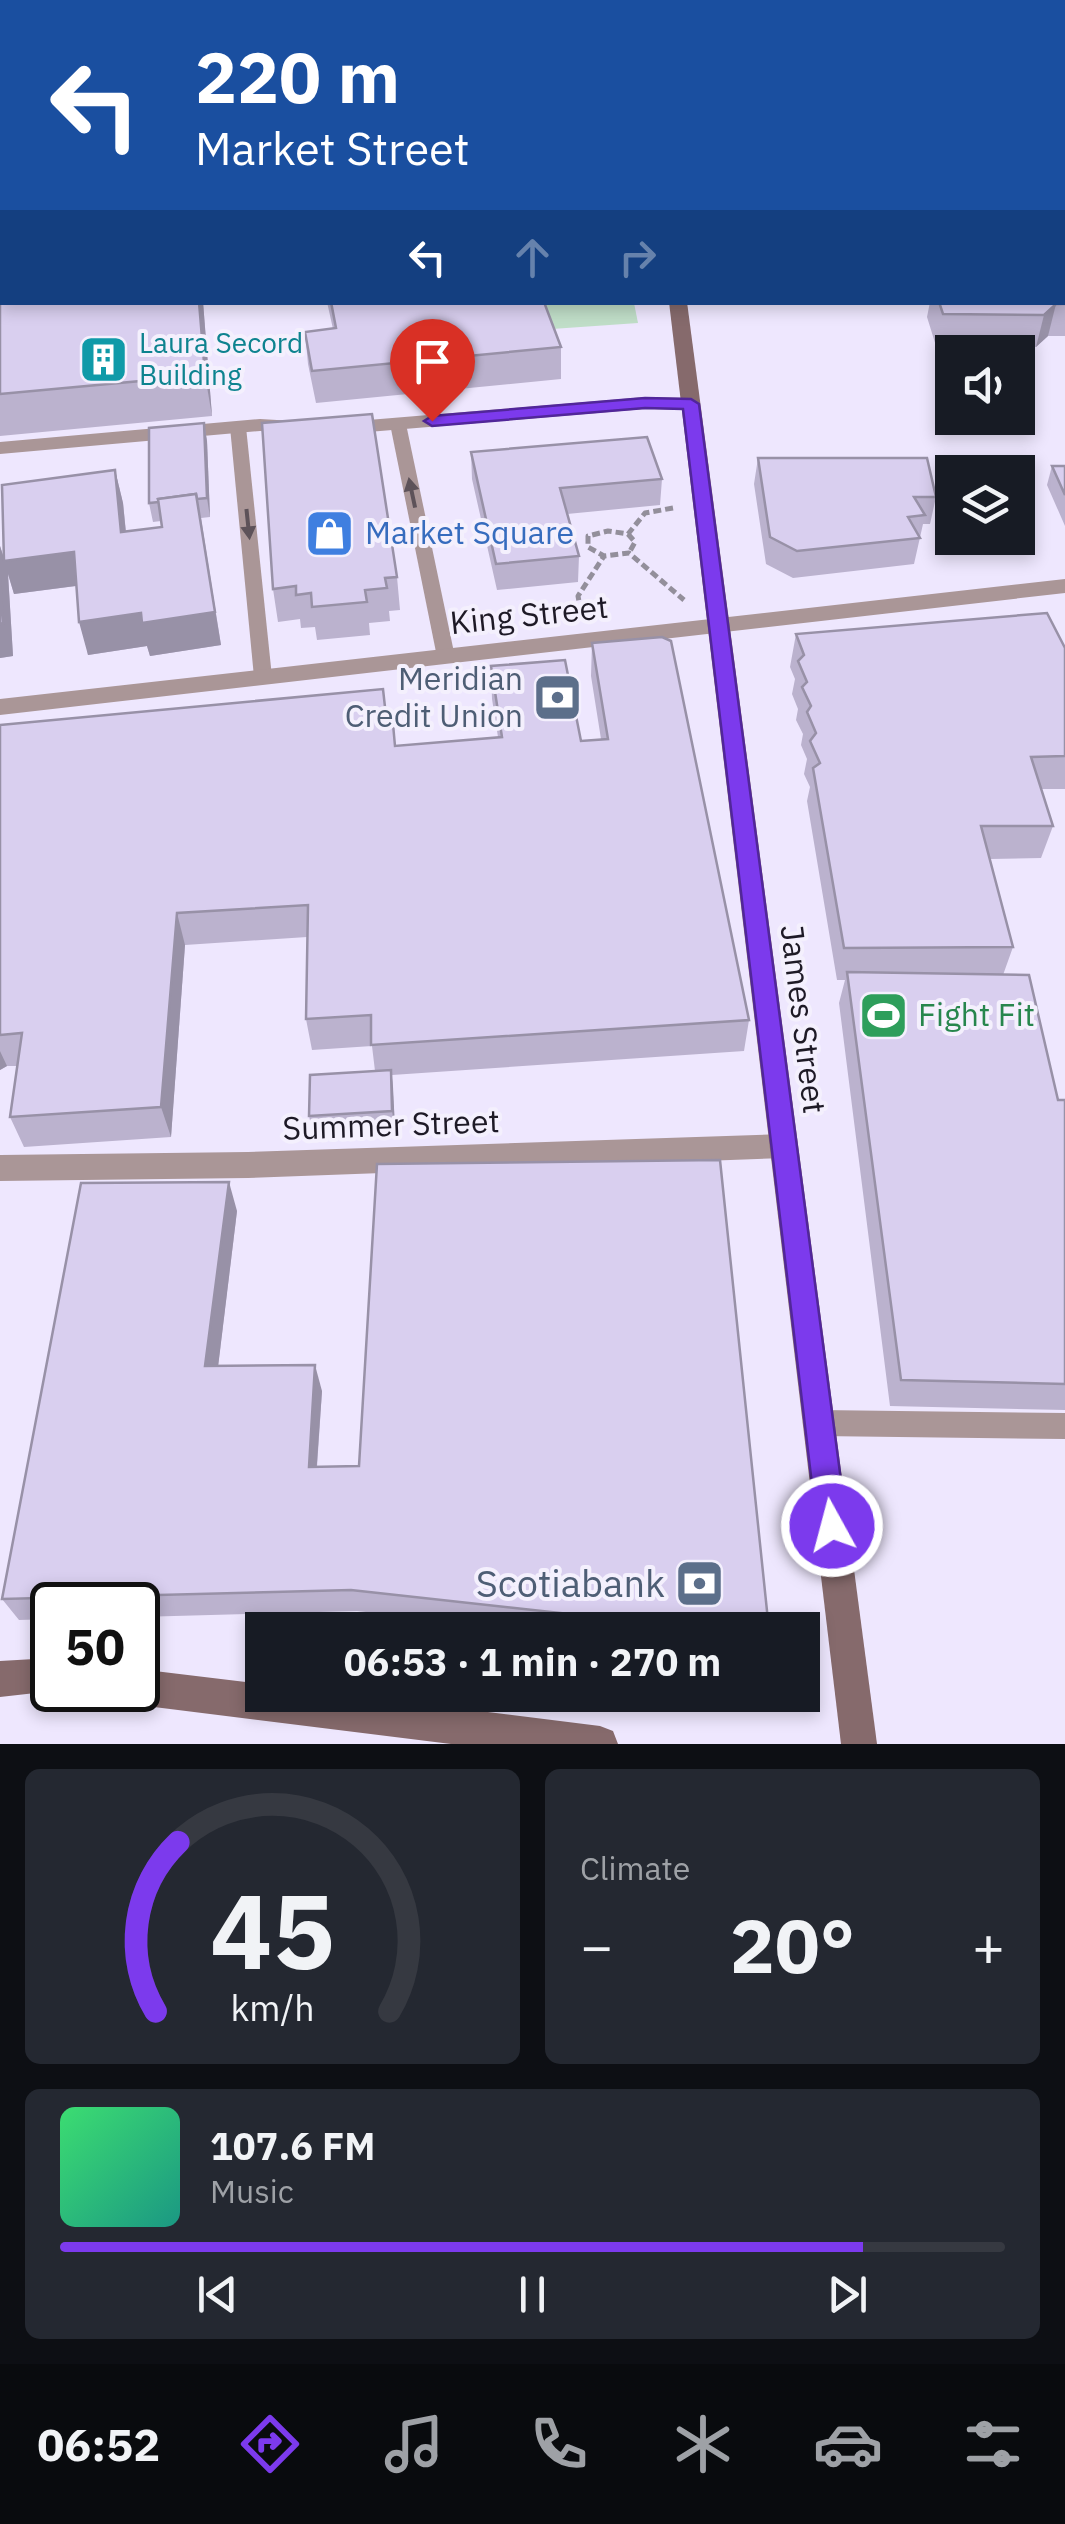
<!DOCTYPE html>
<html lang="en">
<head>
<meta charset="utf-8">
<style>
  :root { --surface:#171b24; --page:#242831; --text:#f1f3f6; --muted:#9ea1a6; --line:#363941; --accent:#7c3aed }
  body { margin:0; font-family:"IBM Plex Sans",sans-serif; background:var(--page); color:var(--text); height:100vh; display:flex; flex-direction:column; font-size:38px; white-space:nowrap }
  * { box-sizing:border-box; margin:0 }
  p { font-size:32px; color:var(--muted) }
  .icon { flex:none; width:55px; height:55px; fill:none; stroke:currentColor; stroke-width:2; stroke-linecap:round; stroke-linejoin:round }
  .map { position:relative; height:1744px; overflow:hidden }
  .panel { display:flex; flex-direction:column; gap:25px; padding:25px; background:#0d0f14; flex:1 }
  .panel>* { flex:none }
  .hud { position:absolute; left:0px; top:0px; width:1065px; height:305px; box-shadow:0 5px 15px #0003; background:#1a4fa0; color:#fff; overflow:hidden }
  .buttons { position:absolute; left:935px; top:335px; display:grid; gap:20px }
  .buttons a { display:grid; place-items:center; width:100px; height:100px; border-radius:0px; background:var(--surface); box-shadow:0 5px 15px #0003; font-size:50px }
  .speed { position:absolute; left:30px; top:1582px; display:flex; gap:20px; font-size:50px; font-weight:700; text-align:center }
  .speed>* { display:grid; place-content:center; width:130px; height:130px; border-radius:50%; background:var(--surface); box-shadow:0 5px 15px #0003; line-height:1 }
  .speed .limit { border:5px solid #111; border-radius:15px; background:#fff; color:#111 }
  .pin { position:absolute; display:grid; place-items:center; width:85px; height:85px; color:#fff; margin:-102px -42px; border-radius:50% 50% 50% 0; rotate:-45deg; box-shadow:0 0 10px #0007 }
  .pin .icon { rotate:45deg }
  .me { position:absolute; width:110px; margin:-55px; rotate:353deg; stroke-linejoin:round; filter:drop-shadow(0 0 8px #0008) }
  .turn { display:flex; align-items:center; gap:35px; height:210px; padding:0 30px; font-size:45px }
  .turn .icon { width:130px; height:130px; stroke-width:2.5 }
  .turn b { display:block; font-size:70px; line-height:85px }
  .lanes { display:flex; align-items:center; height:95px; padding:0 30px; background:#0003; justify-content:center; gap:50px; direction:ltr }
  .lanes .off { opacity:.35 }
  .big { font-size:75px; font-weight:700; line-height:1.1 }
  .panel .widget { flex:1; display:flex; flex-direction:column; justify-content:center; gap:15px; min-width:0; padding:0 35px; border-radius:15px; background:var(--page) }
  .panel .dial { align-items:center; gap:0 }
  .dial svg { height:260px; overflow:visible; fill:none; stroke:var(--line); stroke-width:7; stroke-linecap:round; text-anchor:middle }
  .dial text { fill:var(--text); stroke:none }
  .song { display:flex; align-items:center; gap:30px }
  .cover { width:120px; height:120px; border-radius:15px; background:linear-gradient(135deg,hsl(140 70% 55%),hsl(170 70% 35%)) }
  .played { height:10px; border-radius:5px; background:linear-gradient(90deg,var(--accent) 85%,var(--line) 85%) }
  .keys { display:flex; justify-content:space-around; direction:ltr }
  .heat { display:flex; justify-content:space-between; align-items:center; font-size:55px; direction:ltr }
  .panel .tiles { flex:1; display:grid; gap:25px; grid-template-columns:1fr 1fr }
  .widget:last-child { grid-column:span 2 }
  .trip { position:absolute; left:245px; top:1612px; width:575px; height:100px; border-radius:0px; background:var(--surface); box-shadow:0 5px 15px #0003; font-weight:700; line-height:100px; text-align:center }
  .tabs { display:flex; height:160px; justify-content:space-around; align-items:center; background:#090b0e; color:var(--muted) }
  .tabs .icon { width:70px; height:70px }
  .tabs .active { color:var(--accent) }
  .tabs b { font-size:45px; color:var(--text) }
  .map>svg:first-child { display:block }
</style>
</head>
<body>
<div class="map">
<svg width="1065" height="1744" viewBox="0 0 1065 1744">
  <rect width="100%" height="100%" fill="#f4f0fd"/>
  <path fill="#eee7fe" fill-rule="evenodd" d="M305 0H1065V1744H0V244L2 302H1062V2H266ZM952 352H1018V418H952ZM952 472H1018V538H952ZM52 1605H138V1690H52ZM262 1630H802V1695H262Z"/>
  <polygon fill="#c0dec8" points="545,303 634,303 638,323 552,329"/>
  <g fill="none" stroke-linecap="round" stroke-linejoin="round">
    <g stroke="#938f9b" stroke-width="5" stroke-dasharray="8 4" stroke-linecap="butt">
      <polyline points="673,508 645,513 628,534 608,531 588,536 588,547 604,556 629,553 684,600"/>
      <polyline points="628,534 635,542 629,553"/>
      <polyline points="581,612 578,596 604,556"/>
    </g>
    <g fill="#aa9697" fill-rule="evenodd">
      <polygon points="398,419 406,424 455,657 446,663 437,657 390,424"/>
      <polygon points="238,422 246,427 272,677 263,683 254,677 230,427"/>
      <polygon points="819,1410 1065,1413 1065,1439 819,1436 810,1432 806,1423 810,1414"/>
    </g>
    <g fill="#aa9697" fill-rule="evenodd">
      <polygon points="121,0 135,0 135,2 122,2"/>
      <polygon points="938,0 952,0 954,2 940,2"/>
      <rect x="0" y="25" width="2" height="8"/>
      <polygon points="1062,137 1065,137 1065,149 1062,148"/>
      <polygon points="645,397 691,398 700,404 691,410 645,409 344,434 335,428 344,422"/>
      <polygon points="260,419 294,421 303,427 294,433 260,431 0,454 0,442"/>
      <polygon points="784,1134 794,1137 798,1146 794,1155 784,1158 248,1178 0,1181 0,1155 248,1152"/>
    </g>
    <g fill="#aa9697" fill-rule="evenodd">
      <rect x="1062" y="170" width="3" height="10"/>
      <polygon points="1065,579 1065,593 0,715 0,699"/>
    </g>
    <g fill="#866a6c" fill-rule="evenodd">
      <polygon points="573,0 587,0 588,2 575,2"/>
      <polygon points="669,302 687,302 877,1744 841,1744"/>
      <polygon points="52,1658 52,1690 62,1690 0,1697 0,1661"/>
      <polygon points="138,1669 262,1684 262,1695 351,1695 600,1726 613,1731 618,1744 451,1744 138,1705 125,1700 121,1690 138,1690"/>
    </g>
  </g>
  <g fill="#bbb2ce">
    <polygon points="0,0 28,0 28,2 2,2 2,10 0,10"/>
    <rect x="0" y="30" width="2" height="59"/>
    <polygon points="1062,62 1065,62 1065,106 1062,103"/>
    <polygon points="1065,185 1065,336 1048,336 1036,347 936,346 927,317 930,302 1062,302"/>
    <polygon points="0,248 2,302 203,302 212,416 0,436"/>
    <polygon points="327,302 544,302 561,347 561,379 316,403 308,364 305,332 333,329"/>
    <polygon points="204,423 207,441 210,517 201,518 221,645 150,656 147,646 88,655 76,586 14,594 8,574 13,656 0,658 0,546 4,559 115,470 123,503 126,532 162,527 161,521 153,522 149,503"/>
    <polygon points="471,452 662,479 660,505 567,514 579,556 578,582 497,590 472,479"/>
    <polygon points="758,458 936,497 930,524 923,524 914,564 793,578 766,564 754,484"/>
    <polygon points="1052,466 1065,466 1065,526 1047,485"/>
    <polygon points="397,577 400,610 389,611 390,621 369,623 370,635 317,640 315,627 301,628 300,619 278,622 273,589"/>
    <polygon points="796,634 1065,648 1065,789 1041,789 1053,826 1041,858 990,859 1013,947 1003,975 1058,1100 1065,1100 1065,1410 890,1406 839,1003 845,980 837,980 807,801 810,787 804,774 807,759 801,745 803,734 796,720 798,709 792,694 795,679 790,667"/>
    <polygon points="592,643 749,1020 744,1051 392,1075 395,1128 313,1133 309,1116 375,1071 372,1046 312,1050 306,1019 307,937 185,945 171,1137 24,1147 10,1117 17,1066 7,1066 0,1070 0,725 387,725 395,746 498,737 492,699 491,666 581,741 601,739 591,676"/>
    <polygon points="237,1211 218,1366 322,1391 317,1467 769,1630 526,1630 357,1611 138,1617 138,1605 52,1605 52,1619 19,1620 2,1599"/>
  </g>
  <g fill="#9891a7">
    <polygon points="34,0 62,0 62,2 35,2"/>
    <rect x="70" y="0" width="36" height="2"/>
    <polygon points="983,0 1028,0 1017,2 983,2"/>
    <polygon points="199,302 203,302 212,416 205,375"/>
    <polygon points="1056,304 1048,336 1036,347 1044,315"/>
    <polygon points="204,423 207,441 210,517 207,498"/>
    <polygon points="115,470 123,503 129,565 121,532"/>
    <polygon points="196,494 221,645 150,656 147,646 88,655 79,622"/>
    <polygon points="0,546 5,561 74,552 83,585 14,594 8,574 13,656 0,658"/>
    <polygon points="177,913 185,945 171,1137 161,1107"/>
    <polygon points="0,1051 7,1066 0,1070"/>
    <polygon points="391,1070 393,1087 395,1128 392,1111"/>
    <polygon points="229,1182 237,1211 215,1392 205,1366"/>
    <polygon points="315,1365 322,1391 315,1491 309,1467"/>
  </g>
  <g fill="#d9cfef" stroke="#9891a7" stroke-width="2.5">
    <polygon points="305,0 538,0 540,2 270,2"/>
    <polygon points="0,30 2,30 2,52 0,53"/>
    <polygon points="1062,185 1065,185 1065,304 1056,304 1044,315 943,314 939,302 1062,302"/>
    <polygon points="0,248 2,248 2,302 199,302 205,375 0,394"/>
    <polygon points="331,302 544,302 561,347 312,371 305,332 336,328"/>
    <polygon points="372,414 397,577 385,578 387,588 365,590 367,602 312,607 311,593 296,595 296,586 273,589 262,423"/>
    <polygon points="204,423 207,498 197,499 196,494 158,499 159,502 149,503 149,428"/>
    <polygon points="647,437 662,479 560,488 579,556 496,564 471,452"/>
    <polygon points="758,458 927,458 936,497 914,497 925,515 908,517 920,538 797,551 770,537"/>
    <polygon points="1052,466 1065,466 1065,495"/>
    <polygon points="115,470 121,532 162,527 158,499 196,494 215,612 142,623 141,613 79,622 74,552 4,561 2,485"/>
    <polygon points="0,578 3,623 0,624"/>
    <polygon points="1047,613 1065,648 1065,756 1031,757 1053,826 981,826 1013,947 844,948 813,768 820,763 810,741 816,733 807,712 811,706 802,687 807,682 798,661 804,655 796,634"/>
    <polygon points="662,637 671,641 749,1020 371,1045 371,1015 306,1019 308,905 177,913 161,1107 10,1117 22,1033 0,1035 0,725 383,689 387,725 393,724 395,746 502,737 491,666 565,660 581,741 608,739 592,643"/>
    <polygon points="847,972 1029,975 1058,1100 1065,1100 1065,1384 901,1380"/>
    <polygon points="391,1070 392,1111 309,1116 310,1075"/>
    <polygon points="720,1160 769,1630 715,1630 351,1590 2,1599 81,1183 229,1182 205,1366 315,1365 309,1467 359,1466 377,1164"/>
  </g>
  <defs><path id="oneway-solid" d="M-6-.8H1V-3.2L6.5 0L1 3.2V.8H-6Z" transform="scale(2.5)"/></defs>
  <g fill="#5d5259">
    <use href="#oneway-solid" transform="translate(412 493) rotate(-102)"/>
    <use href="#oneway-solid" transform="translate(248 524) rotate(84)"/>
  </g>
  <polygon fill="#7c3aed" stroke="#51269a" stroke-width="2.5" points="645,398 691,399 699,404 847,1526 843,1536 832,1541 821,1536 817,1526 683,409 645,408 432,426 424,421 432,416"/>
  <defs>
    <symbol id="building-square" viewBox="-11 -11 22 22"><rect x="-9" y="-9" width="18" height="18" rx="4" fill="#0f9aa8" stroke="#f4f0fd"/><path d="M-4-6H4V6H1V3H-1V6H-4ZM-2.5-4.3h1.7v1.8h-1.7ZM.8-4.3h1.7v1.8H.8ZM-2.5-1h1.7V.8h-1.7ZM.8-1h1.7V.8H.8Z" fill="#fff"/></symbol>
    <symbol id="shop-square" viewBox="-11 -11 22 22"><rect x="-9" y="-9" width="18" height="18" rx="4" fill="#3f7fe0" stroke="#f4f0fd"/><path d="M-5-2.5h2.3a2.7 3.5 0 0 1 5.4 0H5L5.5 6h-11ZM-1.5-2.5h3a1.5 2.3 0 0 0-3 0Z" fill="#fff"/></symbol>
    <symbol id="bank-square" viewBox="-11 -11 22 22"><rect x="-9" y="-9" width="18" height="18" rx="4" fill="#5c6f8a" stroke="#f4f0fd"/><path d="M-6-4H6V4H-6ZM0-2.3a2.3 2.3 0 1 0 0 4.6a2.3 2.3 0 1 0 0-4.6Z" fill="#fff"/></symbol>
    <symbol id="stadium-square" viewBox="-11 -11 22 22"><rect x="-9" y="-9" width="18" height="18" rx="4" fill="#2e9e5b" stroke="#f4f0fd"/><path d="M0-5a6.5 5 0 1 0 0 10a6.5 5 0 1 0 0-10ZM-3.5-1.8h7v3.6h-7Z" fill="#fff"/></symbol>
  </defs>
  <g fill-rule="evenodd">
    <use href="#building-square" x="76" y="332" width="55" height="55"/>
    <use href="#shop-square" x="302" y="506" width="55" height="55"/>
    <use href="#bank-square" x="530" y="670" width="55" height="55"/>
    <use href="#stadium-square" x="856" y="988" width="55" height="55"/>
    <use href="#bank-square" x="672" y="1556" width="55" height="55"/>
  </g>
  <g text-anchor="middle" stroke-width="8" stroke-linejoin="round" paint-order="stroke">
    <g font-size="28" fill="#0d838f" stroke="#f4f0fd" text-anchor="start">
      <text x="139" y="353">Laura Secord<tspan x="139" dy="32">Building</tspan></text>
    </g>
    <g font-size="32" fill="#366cbe" stroke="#f4f0fd" text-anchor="start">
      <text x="365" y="544">Market Square</text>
    </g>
    <g font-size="32" fill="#1e1a26" stroke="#f4f0fd">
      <text transform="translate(529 615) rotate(-6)" y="11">King Street</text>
      <text transform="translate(803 1019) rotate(83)" y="11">James Street</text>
      <text transform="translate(391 1125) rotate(-2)" y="11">Summer Street</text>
    </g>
    <g font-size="32" fill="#4e5e75" stroke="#f4f0fd" text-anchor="end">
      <text x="523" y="690">Meridian<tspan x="523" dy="37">Credit Union</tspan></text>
    </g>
    <g font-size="32" fill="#27864d" stroke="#f4f0fd" text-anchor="start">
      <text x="918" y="1026">Fight Fit</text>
    </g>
    <g font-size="38" fill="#4e5e75" stroke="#f4f0fd" text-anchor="end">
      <text x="665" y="1597">Scotiabank</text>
    </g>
  </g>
</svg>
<div class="buttons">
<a><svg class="icon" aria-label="sound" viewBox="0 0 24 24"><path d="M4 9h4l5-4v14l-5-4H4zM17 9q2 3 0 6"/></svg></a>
<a><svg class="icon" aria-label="layers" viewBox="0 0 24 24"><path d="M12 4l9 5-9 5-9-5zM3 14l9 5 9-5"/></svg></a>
</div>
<div class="speed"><div class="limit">50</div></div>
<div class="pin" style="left:432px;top:421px;background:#d93025"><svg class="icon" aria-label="arrive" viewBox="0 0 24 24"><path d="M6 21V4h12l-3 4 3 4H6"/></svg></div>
<svg class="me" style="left:832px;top:1526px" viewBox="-20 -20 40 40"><circle r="17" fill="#7c3aed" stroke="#fff" stroke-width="3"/><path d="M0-11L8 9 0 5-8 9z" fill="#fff"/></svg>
<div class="trip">06:53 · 1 min · 270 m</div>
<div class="hud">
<div class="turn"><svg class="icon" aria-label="left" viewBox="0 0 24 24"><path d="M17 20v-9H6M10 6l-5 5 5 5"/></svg><div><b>220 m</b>Market Street</div></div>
<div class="lanes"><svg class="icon" aria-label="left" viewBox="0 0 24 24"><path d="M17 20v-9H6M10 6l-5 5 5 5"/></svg><svg class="icon off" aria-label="ahead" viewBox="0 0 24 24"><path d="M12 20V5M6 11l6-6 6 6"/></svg><svg class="icon off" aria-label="right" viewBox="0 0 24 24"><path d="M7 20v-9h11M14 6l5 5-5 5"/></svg></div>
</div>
</div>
<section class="panel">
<div class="tiles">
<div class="widget dial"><svg viewBox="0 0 100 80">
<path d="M14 69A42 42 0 1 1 86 69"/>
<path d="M14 69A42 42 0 0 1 21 17" stroke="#7c3aed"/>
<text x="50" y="56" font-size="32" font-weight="700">45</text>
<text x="50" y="72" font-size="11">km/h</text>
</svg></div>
<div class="widget"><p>Climate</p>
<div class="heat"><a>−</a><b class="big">20°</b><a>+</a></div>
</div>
<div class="widget">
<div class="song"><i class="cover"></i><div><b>107.6 FM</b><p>Music</p></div></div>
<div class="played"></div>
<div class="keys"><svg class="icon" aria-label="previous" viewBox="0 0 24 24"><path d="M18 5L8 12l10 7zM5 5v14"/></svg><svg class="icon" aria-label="pause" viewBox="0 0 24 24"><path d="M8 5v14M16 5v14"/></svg><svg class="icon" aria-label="next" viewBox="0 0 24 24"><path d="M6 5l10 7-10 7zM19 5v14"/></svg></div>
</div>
</div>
</section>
<nav class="tabs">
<b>06:52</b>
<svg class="icon active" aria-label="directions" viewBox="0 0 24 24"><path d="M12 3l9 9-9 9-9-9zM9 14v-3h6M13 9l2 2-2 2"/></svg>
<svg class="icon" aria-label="music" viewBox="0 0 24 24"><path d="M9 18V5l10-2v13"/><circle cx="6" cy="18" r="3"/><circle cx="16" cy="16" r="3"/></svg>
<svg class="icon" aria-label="phone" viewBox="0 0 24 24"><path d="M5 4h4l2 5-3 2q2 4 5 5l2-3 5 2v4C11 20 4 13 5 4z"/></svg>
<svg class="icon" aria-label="climate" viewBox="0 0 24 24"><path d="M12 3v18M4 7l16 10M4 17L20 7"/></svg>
<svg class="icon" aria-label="car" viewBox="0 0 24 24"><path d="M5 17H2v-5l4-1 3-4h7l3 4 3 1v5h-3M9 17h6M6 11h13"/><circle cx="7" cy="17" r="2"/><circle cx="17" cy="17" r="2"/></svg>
<svg class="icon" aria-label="filters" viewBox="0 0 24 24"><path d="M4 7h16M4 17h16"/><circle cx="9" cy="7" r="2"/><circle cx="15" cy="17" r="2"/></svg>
</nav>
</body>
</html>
